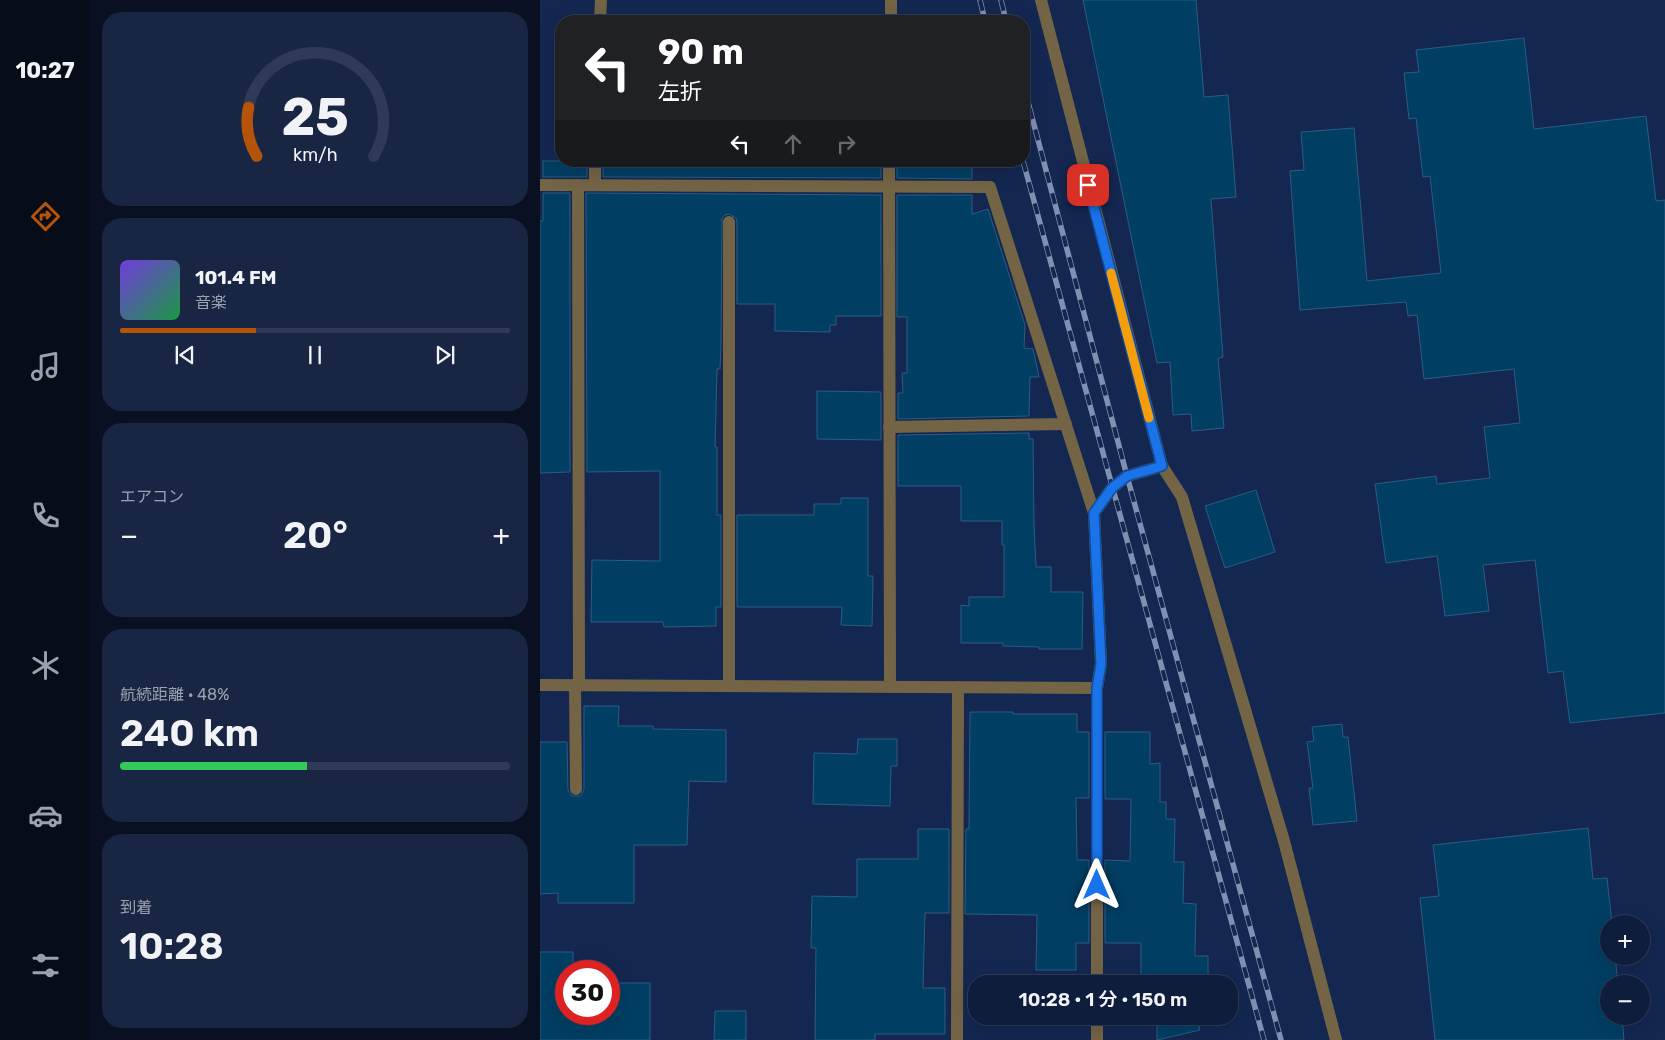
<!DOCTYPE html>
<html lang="ja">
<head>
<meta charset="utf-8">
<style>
  :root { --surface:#0f1d3c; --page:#182643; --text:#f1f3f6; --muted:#9ba2af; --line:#2f3b56; --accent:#b45309 }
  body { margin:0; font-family:Rubik,"Noto Sans JP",sans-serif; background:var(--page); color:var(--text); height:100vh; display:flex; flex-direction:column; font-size:19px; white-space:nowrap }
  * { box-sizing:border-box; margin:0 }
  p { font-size:16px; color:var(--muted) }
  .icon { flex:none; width:28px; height:28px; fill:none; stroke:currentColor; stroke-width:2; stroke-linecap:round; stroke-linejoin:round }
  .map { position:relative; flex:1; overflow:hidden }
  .drawer { display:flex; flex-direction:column; gap:12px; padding:12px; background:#081021; width:450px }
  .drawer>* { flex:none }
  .hud { position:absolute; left:15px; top:15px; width:475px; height:152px; border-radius:20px; box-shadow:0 5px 20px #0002,0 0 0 1px var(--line); background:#202124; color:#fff; overflow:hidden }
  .buttons { position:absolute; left:1060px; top:915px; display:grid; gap:10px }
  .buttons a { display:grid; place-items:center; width:50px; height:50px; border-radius:50%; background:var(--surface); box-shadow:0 5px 20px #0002,0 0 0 1px var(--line); font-size:25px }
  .speed { position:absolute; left:15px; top:960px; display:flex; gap:10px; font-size:25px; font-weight:700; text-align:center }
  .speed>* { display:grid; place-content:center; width:65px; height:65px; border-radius:50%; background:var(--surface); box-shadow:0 5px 20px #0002,0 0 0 1px var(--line); line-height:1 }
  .speed .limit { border:8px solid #d22; background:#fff; color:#111 }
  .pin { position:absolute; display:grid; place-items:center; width:42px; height:42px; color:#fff; margin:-21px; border-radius:10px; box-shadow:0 2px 8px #0006 }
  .me { position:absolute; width:55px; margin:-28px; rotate:0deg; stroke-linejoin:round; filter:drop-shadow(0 0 4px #0008) }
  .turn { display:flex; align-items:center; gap:18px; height:105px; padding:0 20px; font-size:22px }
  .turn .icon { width:65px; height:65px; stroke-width:2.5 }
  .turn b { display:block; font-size:35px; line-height:42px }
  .lanes { display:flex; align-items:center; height:48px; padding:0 20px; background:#0003; justify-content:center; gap:25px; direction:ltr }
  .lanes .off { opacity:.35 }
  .big { font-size:38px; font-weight:600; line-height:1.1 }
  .drawer .card { flex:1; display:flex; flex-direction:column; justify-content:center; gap:8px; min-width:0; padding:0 18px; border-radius:20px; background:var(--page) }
  .drawer .dial { align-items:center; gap:0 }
  .dial svg { height:130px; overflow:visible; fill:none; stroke:var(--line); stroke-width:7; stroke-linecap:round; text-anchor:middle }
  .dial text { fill:var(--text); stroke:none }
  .song { display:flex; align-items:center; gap:15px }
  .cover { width:60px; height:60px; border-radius:8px; background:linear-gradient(135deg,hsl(260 70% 55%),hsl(140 70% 35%)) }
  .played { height:5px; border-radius:2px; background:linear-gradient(90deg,var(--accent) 35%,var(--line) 35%) }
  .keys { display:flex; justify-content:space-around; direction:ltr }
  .heat { display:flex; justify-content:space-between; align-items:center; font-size:28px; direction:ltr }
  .charge { height:8px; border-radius:4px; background:linear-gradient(90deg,#34c759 48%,var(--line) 0) }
  .trip { position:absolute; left:428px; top:975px; width:270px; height:50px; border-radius:20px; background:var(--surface); box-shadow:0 5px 20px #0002,0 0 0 1px var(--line); font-weight:600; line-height:50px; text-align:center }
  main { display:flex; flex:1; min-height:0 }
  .menu { display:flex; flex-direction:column; width:90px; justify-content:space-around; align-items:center; background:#060c18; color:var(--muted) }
  .menu .icon { width:35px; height:35px }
  .menu .active { color:var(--accent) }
  .menu b { font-size:22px; color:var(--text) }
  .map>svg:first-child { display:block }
</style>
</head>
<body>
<main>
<nav class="menu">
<b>10:27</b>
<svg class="icon active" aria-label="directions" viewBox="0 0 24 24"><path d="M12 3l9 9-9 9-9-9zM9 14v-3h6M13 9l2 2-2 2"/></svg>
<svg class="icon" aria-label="music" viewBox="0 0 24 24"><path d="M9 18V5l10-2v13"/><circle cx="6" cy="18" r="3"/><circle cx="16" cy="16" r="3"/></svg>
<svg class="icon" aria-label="phone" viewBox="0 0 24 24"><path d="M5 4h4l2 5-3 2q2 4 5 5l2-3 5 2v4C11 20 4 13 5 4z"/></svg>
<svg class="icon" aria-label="climate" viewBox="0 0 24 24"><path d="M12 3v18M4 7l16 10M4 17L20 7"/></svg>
<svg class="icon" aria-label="car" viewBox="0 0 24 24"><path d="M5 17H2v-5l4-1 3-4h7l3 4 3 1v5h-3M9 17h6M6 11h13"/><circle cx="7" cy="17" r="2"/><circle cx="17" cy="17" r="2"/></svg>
<svg class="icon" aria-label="filters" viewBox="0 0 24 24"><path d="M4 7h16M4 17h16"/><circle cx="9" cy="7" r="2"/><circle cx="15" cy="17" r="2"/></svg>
</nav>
<section class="drawer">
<div class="card dial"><svg viewBox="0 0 100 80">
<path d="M14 69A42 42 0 1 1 86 69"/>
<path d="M14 69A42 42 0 0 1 9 39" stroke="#b45309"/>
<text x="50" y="56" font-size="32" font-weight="700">25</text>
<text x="50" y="72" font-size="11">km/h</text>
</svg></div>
<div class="card">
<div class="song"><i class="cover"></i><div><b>101.4 FM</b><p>音楽</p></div></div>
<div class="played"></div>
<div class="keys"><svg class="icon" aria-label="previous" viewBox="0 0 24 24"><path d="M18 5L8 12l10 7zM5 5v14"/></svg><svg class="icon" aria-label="pause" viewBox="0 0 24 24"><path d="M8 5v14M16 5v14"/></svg><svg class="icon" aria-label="next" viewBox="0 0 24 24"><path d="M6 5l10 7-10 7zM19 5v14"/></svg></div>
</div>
<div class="card"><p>エアコン</p>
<div class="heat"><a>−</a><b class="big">20°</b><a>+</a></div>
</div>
<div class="card"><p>航続距離 · 48%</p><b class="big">240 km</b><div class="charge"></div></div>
<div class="card"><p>到着</p><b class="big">10:28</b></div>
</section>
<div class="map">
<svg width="1125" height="1040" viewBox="0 0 1125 1040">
  <rect width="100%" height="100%" fill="#142750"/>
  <g fill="#003e63" stroke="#2c5d80">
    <polygon points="543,0 656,0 664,97 688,95 696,197 671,199 683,357 678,358 684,428 652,431 651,414 633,415 630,362 617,363"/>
    <polygon points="984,38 994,129 1106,116 1116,201 1125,200 1125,713 1030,723 1023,671 1008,673 995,560 943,565 949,611 905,616 897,556 846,563 835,484 896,476 897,484 950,478 944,427 980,423 974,369 884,379 877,315 868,316 866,302 760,310 750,171 764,170 761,132 814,128 827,281 901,273 890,176 883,177 876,118 869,119 864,73 879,72 876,50"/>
    <rect x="3" y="161" width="44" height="16"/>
    <polygon points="63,161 341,161 341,178 63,177"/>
    <polygon points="357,161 432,161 432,179 357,178"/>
    <polygon points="3,193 30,193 30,472 0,473 0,221 3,221"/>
    <polygon points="46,193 341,195 341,316 296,316 296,325 290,325 290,332 235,331 235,304 197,304 197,222 196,218 189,214 185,215 182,218 181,347 180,369 177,369 175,447 177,447 177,515 181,515 181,607 176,607 176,626 124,627 123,622 51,622 52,560 120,561 120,471 47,472"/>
    <polygon points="357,195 432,195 432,214 448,209 485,325 484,348 493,349 499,377 490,377 489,416 358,419 358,393 363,393 362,373 367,373 367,317 357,317"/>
    <polygon points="277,391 341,392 341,440 277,439"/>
    <polygon points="489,433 489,439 493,439 494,524 496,567 511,567 511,592 543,592 542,649 499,649 499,647 463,646 463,643 421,643 421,605 429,606 429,597 464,597 464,545 462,545 462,521 421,521 421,486 358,486 358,435"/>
    <polygon points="716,490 735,552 685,568 665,506"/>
    <polygon points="301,498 328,498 328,576 333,576 332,626 301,625 302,607 197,607 197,515 274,515 274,504 301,504"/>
    <polygon points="44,706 79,706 78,726 113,726 113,729 186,730 186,782 149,781 147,845 94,845 94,903 18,903 18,893 0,894 0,742 27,742 28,790 32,796 41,796 44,789"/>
    <polygon points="430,712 473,712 473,714 537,714 537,732 549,732 549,798 536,798 537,860 549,860 549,943 536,943 536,970 496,970 497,915 425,914 426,829 429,829"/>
    <polygon points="802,724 803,737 808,737 817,821 773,825 769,788 773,788 767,742 774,741 772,727"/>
    <polygon points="565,732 610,732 610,764 620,763 620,802 626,802 626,819 635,819 634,862 644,862 643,903 656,904 655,956 668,956 668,984 601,984 601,943 565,943 565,860 590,861 591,799 565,799"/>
    <polygon points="318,739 357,739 357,766 351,766 350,806 273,804 274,753 317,754"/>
    <polygon points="1048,828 1053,879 1067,878 1072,924 1069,924 1069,956 1075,956 1078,984 1069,984 1069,1016 1082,1016 1084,1040 895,1040 880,898 899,896 893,845"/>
    <polygon points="378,829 409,829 409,913 385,913 383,988 405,988 405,1034 335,1034 335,1040 275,1040 276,948 271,948 272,896 317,897 317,859 378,859"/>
    <polygon points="0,952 33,952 33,971 26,971 26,1014 69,1014 69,983 110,983 110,1040 0,1040"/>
    <polygon points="175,1011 206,1011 206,1040 174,1040"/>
    <polygon points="617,1016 656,1016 660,1030 617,1040"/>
  </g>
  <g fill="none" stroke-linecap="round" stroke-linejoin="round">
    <g stroke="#746446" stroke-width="12">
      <polyline points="60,21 61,0"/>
      <polyline points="351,21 351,0"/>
      <polyline points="349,161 350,686"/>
      <polyline points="0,185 450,187 554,513"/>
      <polyline points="38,185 39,685"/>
      <polyline points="55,185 55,161"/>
      <polyline points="349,427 526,424"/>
      <polyline points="35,685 36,789"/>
      <polyline points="189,686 189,222"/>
      <polyline points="417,1040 418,687"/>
    </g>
    <g stroke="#746446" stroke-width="12">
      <polyline points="501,0 622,466 642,497 744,841 796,1040"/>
      <polyline points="0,685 557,688"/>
      <polyline points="557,984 557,688 561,664 554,513 572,488 587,476 622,466"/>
      <polyline points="557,1040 557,1016"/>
    </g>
    <defs>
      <g id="rail">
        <polyline points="440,0 445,21"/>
        <polyline points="461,0 466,21"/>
        <polyline points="484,87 587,476 741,1040"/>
        <polyline points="483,161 724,1040"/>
      </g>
    </defs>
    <use href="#rail" stroke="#8090b1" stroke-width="5.5"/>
    <use href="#rail" stroke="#142750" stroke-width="4" stroke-dasharray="11" stroke-linecap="butt"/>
  </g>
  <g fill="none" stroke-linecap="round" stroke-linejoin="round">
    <defs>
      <polyline id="route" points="548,185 622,466 587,476 572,488 554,513 561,664 557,688 557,885"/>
    </defs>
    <use href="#route" stroke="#114b97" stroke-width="12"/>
    <use href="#route" stroke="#1a73e8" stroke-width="9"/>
    <polyline stroke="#f59e0b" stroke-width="9" points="571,273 609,418"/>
  </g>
</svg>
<div class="buttons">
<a>+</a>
<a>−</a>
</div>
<div class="speed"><div class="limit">30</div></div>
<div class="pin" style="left:548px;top:185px;background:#d93025"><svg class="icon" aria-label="arrive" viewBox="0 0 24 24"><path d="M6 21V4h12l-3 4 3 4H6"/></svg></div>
<svg class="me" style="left:557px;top:885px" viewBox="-20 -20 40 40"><path d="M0-17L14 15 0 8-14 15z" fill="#1a73e8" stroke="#fff" stroke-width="4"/></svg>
<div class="trip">10:28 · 1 分 · 150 m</div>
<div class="hud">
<div class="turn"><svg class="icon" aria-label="left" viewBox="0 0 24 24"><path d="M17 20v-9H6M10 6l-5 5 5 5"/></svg><div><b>90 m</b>左折</div></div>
<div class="lanes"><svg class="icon" aria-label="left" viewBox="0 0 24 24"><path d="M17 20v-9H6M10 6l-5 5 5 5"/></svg><svg class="icon off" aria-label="ahead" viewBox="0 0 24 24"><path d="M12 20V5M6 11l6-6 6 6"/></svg><svg class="icon off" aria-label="right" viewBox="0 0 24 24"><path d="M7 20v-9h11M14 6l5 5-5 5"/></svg></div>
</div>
</div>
</main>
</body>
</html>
